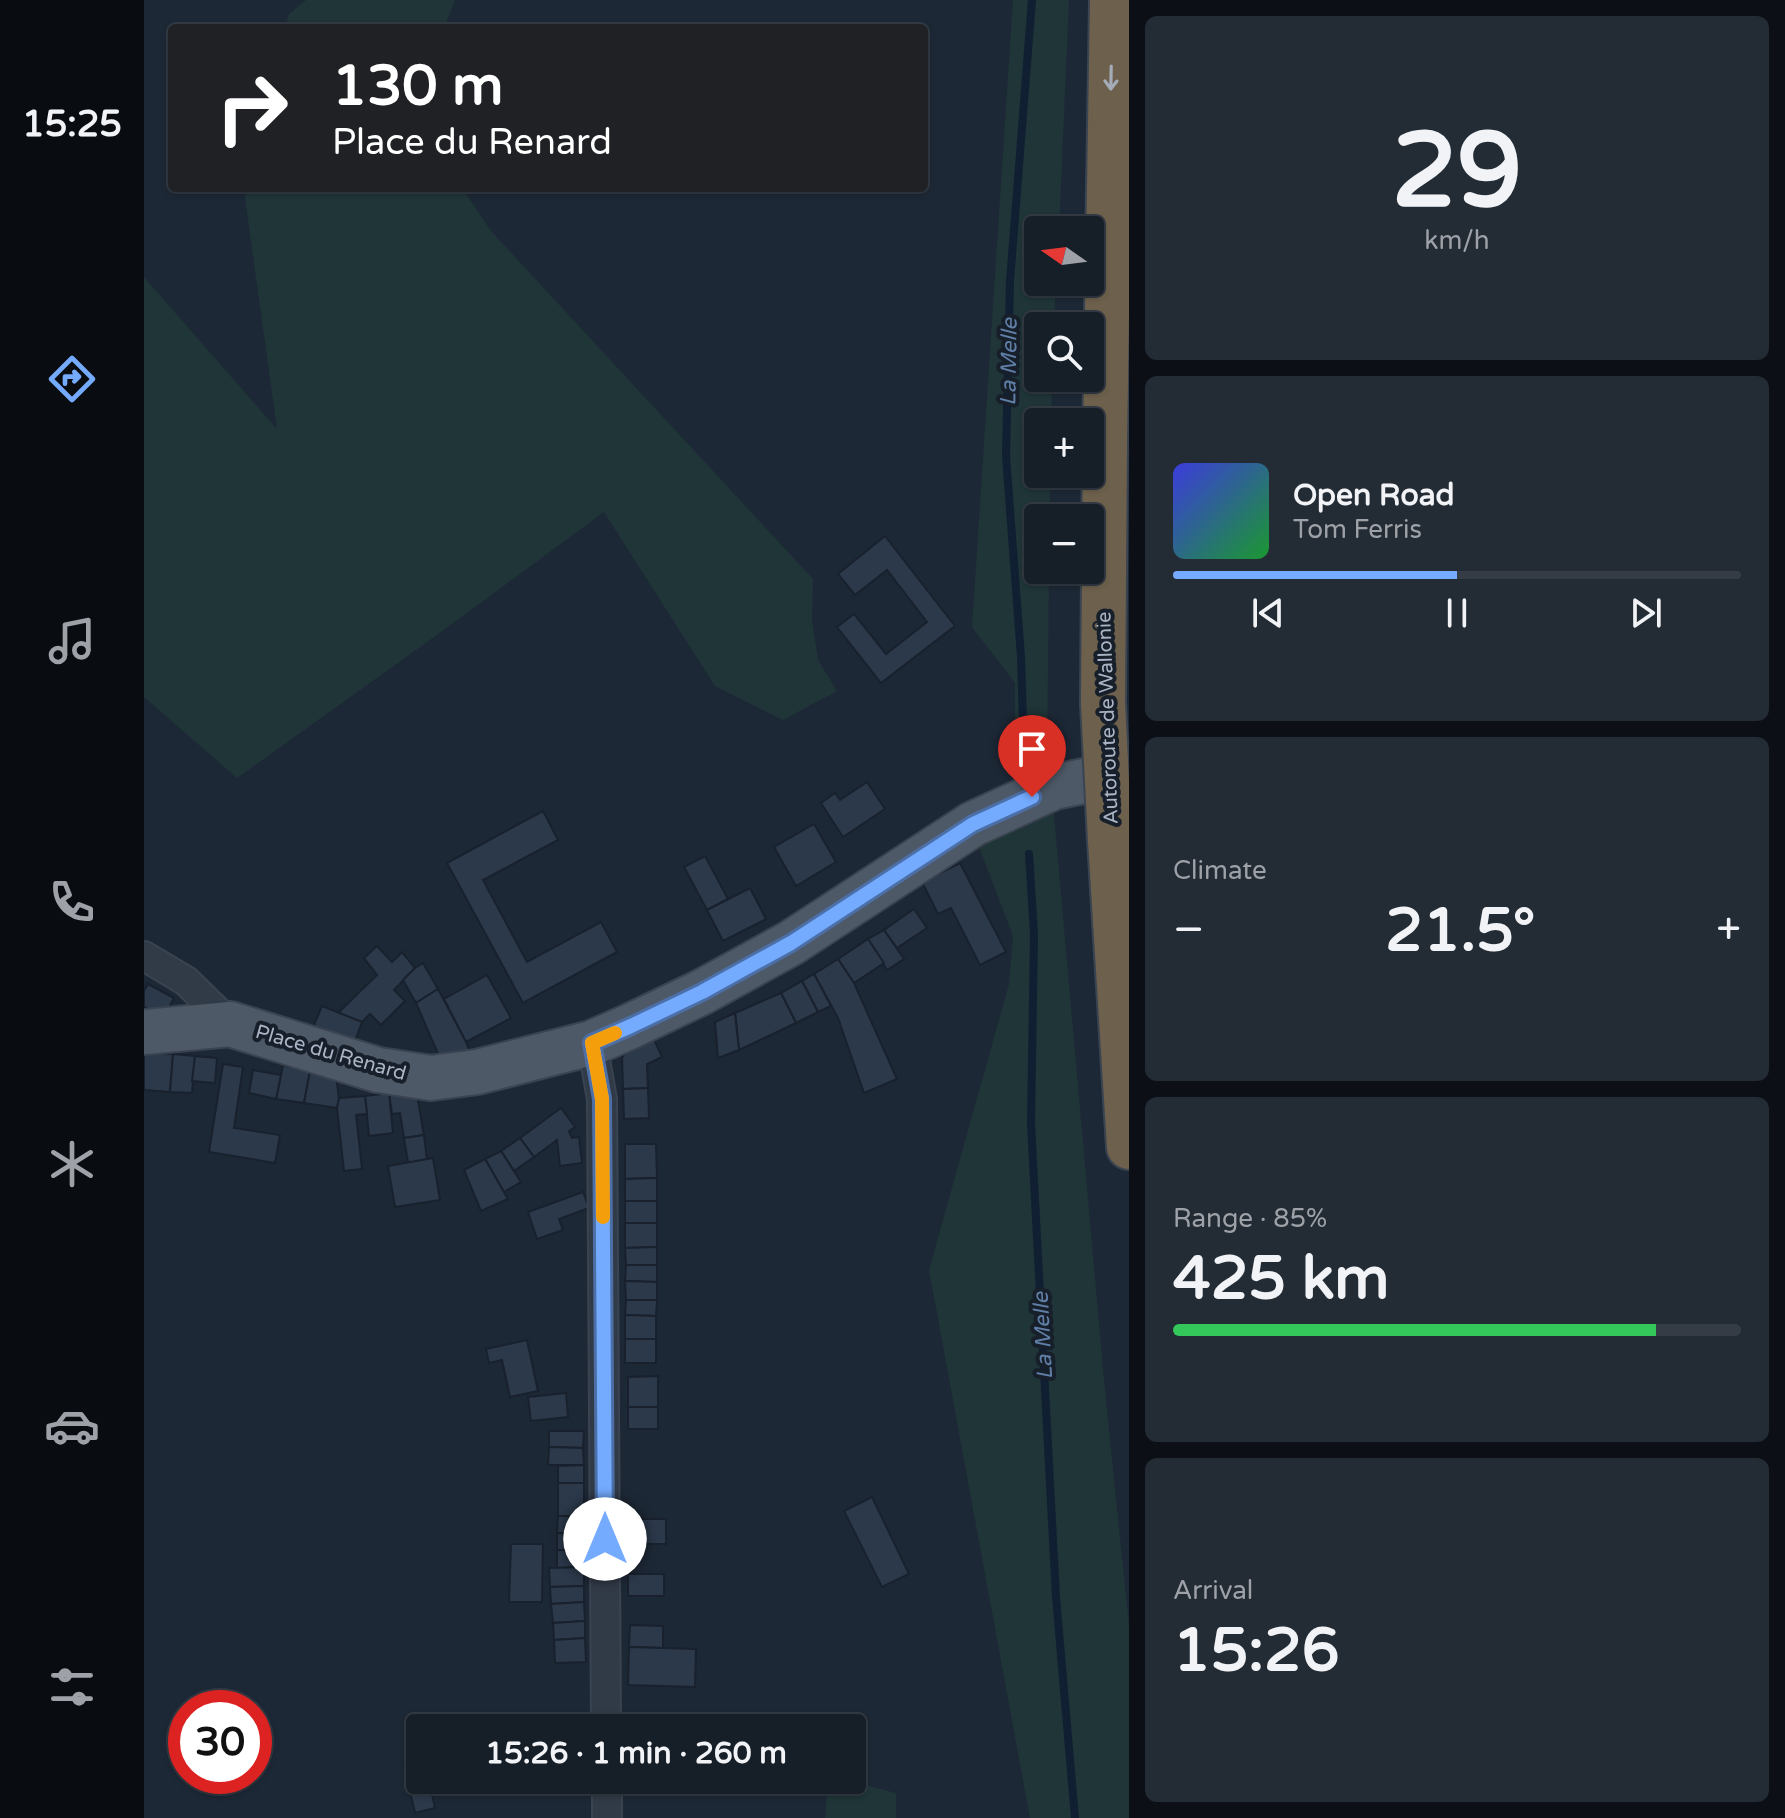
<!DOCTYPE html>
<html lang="en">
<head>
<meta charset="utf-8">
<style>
  :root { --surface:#161e28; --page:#232b34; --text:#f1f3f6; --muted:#9ea2a8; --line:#353c45; --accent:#74abff }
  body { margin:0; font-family:"Varela Round",sans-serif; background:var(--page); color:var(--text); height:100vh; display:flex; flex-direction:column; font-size:30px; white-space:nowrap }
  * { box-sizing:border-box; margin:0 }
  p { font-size:26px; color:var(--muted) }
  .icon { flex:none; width:44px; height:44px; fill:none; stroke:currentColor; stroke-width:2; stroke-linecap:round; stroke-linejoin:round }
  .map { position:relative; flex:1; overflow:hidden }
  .sheet { display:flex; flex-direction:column; gap:16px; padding:16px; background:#0c1016; width:656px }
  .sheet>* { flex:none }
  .banner { position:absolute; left:24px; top:24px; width:760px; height:168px; border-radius:8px; box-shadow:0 2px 6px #0004,0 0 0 2px var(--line); background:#202124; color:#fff; overflow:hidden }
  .needle { width:52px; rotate:284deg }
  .tools { position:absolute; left:880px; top:216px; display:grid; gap:16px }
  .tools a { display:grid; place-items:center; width:80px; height:80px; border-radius:8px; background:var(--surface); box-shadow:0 2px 6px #0004,0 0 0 2px var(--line); font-size:40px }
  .speed { position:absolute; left:24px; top:1690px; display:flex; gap:16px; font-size:40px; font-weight:700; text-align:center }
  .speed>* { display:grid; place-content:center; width:104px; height:104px; border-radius:50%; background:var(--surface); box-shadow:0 2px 6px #0004,0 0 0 2px var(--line); line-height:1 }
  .speed .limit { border:12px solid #d22; background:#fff; color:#111 }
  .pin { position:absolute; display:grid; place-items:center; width:68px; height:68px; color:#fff; margin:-82px -34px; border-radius:50% 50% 50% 0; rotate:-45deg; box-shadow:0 0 8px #0007 }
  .pin .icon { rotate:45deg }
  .me { position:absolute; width:88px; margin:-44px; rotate:0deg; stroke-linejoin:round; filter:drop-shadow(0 0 6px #0008) }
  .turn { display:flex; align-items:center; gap:28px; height:168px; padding:0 32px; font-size:36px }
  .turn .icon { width:104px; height:104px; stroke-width:2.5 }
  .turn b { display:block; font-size:56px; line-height:68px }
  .big { font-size:60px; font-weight:800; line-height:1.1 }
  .sheet .widget { flex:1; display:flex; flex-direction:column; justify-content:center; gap:12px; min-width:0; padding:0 28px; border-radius:12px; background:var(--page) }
  .sheet .dial { align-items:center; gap:0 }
  .dial b { font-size:104px; line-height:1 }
  .song { display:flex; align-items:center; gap:24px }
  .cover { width:96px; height:96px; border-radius:12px; background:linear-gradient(135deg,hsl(240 70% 55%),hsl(130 70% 35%)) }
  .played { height:8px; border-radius:4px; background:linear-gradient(90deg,var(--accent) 50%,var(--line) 50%) }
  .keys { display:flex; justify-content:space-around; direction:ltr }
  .heat { display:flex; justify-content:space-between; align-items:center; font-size:44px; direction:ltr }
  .charge { height:12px; border-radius:6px; background:linear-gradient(90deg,#34c759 85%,var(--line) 0) }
  .trip { position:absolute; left:262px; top:1714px; width:460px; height:80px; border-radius:8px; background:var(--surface); box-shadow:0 2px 6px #0004,0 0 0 2px var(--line); font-weight:800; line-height:80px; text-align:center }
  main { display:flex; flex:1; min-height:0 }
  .menu { display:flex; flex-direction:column; width:144px; justify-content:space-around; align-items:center; background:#090c10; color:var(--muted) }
  .menu .icon { width:56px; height:56px }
  .menu .active { color:var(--accent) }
  .menu b { font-size:36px; color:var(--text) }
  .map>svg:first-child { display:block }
</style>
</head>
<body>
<main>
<nav class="menu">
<b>15:25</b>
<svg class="icon active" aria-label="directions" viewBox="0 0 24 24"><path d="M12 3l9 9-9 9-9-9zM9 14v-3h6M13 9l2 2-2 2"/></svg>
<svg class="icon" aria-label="music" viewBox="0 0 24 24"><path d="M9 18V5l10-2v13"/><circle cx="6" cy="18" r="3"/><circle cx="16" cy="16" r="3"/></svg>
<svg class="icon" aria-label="phone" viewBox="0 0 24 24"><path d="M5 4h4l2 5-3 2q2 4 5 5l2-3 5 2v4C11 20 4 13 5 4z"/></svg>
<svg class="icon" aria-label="climate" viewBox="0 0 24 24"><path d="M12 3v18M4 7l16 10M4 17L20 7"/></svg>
<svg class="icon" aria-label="car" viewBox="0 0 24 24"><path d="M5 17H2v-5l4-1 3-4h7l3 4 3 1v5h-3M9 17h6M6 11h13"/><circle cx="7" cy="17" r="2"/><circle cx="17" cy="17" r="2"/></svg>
<svg class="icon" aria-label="filters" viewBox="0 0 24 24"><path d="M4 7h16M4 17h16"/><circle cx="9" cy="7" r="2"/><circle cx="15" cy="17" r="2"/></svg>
</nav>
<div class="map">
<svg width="985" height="1818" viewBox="0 0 985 1818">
  <rect width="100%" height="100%" fill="#1d2836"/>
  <g fill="#1f3537">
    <polygon points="162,0 311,0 300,28 141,28 145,14"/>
    <polygon points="869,0 925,0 915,230 894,230 894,282 912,282 910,326 894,326 894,378 908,378 907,422 894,422 894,474 906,474 906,518 894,518 894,570 905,570 903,765 871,730 871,683 828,627"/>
    <polygon points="103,188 318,188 347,231 669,579 668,620 674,660 693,691 639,720 571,686 460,512 304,627 93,778 0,697 0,277 133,429 101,198"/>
    <polygon points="909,803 960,1380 985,1626 985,1818 886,1818 785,1270 865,984 869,936 830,834"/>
    <polygon points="684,1780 702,1780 752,1793 752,1818 681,1818"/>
  </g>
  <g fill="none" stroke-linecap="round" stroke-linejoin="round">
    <g stroke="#111f33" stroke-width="8">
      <polyline points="879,724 877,657 862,456 866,281 888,0"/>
      <polyline points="885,854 890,934 887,1124 912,1597 931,1818"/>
    </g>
  </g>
  <g fill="#2c394b" stroke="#18212d" stroke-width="2">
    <polygon points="741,536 811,626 737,683 693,627 710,614 742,654 783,622 743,570 711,595 694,574"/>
    <polygon points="723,782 741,809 699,837 677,803 691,793 696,800"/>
    <polygon points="399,811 414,840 339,880 383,962 457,922 473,952 379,1003 303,863"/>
    <polygon points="670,824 692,862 652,886 630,847"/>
    <polygon points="561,856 584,899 563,910 540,867"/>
    <polygon points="816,863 862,952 836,965 807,908 794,914 778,882"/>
    <polygon points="606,888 622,919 579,941 563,910"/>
    <polygon points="770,909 783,928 753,948 740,930"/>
    <polygon points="740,930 760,959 743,970 724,939"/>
    <polygon points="724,939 740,963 710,983 694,959"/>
    <polygon points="233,946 248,962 258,952 271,968 250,990 261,1001 237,1025 226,1014 218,1022 194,1013 233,975 220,958"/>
    <polygon points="694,959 710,983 753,1079 720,1093 694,1018 670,974"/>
    <polygon points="279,963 294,989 272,1003 259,980 271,968"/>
    <polygon points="670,974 687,1006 674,1012 658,981"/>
    <polygon points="343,975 367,1018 322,1042 300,999"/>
    <polygon points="658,981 674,1012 652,1023 637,993"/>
    <polygon points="4,984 30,998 20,1018 0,1007 0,991"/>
    <polygon points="294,989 322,1042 328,1057 298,1063 272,1003"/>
    <polygon points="637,993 652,1023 595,1050 591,1013"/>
    <polygon points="178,1006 218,1022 209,1046 168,1030"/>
    <polygon points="591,1013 595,1050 574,1058 571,1022"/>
    <polygon points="509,1037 518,1057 503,1064 504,1088 479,1089 478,1058 483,1049"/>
    <polygon points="0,1052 29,1054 26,1092 0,1090"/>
    <polygon points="29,1054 51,1056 48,1093 26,1092"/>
    <polygon points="51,1056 73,1058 71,1083 48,1081"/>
    <polygon points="79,1064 99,1067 90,1128 136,1135 131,1163 65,1152"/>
    <polygon points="139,1065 166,1071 160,1103 132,1099"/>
    <polygon points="109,1070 137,1075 132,1099 105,1093"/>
    <polygon points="166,1071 192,1076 195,1098 193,1108 160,1103"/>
    <polygon points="504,1088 505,1118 480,1119 479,1089"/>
    <polygon points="272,1089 280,1135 260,1138 256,1113 248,1114 245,1093"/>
    <polygon points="245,1093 249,1133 225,1136 221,1096"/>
    <polygon points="221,1096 223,1114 212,1115 218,1169 200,1171 193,1108 195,1098"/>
    <polygon points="417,1108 431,1127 425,1131 428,1138 435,1137 438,1163 416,1166 413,1140 390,1157 376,1138"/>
    <polygon points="280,1135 283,1160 264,1163 260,1138"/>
    <polygon points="376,1138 390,1157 370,1171 357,1151"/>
    <polygon points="481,1144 512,1144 513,1178 481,1179"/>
    <polygon points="357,1151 377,1182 360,1192 341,1159"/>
    <polygon points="289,1158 296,1200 251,1207 244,1166"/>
    <polygon points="341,1159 364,1199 337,1211 320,1170"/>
    <polygon points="513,1178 513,1201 481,1201 481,1179"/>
    <polygon points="439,1192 445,1208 415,1219 419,1230 393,1239 384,1212"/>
    <rect x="481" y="1201" width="32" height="22"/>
    <polygon points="481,1223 513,1223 513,1247 481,1248"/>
    <polygon points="513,1247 513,1265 482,1265 481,1248"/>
    <polygon points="482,1265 513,1265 513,1282 481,1281"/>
    <polygon points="481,1281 513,1282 513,1300 482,1300"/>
    <polygon points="482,1300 513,1300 512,1316 481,1315"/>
    <polygon points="481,1315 512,1316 512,1339 481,1339"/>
    <rect x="481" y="1339" width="31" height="24"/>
    <polygon points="383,1340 394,1391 366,1397 358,1360 345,1363 342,1349"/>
    <polygon points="514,1376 514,1407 484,1407 484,1377"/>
    <polygon points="422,1393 424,1417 387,1421 384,1397"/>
    <rect x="484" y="1407" width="30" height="22"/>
    <polygon points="405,1431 440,1431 439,1448 405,1447"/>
    <polygon points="405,1447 439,1448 440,1465 404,1465"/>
    <polygon points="440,1465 440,1483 414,1483 414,1466"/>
    <rect x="414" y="1483" width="26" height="33"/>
    <polygon points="728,1497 765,1574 738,1587 700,1511"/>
    <polygon points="414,1516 440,1516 440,1534 413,1533"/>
    <rect x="487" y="1519" width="35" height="25"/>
    <polygon points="413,1533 440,1534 439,1550 413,1550"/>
    <polygon points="367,1544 399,1544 398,1602 365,1602"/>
    <polygon points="413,1550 439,1550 440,1567 413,1568"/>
    <polygon points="440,1567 440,1586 406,1587 405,1568"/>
    <rect x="484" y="1574" width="36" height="22"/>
    <polygon points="440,1586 440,1602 407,1604 406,1587"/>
    <polygon points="440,1602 441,1621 409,1623 407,1604"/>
    <polygon points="441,1621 441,1638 410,1640 409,1623"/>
    <polygon points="486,1625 519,1626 519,1648 485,1647"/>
    <polygon points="441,1638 442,1662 411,1663 410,1640"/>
    <polygon points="485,1647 552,1649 551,1687 484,1685"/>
    <polygon points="276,1761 276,1780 285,1780 291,1808 271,1813 260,1765"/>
    <polygon points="510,1780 576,1780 576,1784"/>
  </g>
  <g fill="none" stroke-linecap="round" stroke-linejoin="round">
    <defs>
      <g id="minor">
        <polyline points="0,956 42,981 86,1024"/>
        <polyline points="448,1043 458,1099 462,1728"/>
        <polyline points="463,1780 463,1818"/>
      </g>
      <polyline id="primary" points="0,1032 86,1024 234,1070 287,1078 333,1072 448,1043 487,1026 558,992 647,943 829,824 910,787 985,772"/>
      <g id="motorway">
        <polyline points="959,703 961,443 968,0"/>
        <polyline points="966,840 985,1147"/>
      </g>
    </defs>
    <use href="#minor" stroke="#3a4350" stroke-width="32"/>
    <use href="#primary" stroke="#3a4350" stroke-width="48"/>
    <use href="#motorway" stroke="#3b4451" stroke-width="48"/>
    <use href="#minor" stroke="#313a47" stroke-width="28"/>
    <use href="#primary" stroke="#4e5967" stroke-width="44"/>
    <use href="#motorway" stroke="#6d614d" stroke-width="44"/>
    <defs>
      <polyline id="motorway-bridge" points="959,703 966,840"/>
    </defs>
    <use href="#motorway-bridge" stroke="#3b4451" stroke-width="48" stroke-linecap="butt"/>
    <use href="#motorway-bridge" stroke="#6d614d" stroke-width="44"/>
  </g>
  <defs><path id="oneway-shaft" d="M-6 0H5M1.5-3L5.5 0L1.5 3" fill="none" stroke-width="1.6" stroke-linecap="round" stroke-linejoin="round" transform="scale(2)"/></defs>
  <use stroke="#a4acb8" href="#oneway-shaft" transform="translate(967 78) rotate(91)"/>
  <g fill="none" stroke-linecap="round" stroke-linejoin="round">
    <defs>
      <polyline id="route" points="461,1539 458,1099 448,1043 487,1026 558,992 647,943 829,824 888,797"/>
    </defs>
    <use href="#route" stroke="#4b6fa6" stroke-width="20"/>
    <use href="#route" stroke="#74abff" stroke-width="14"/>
    <polyline stroke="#f59e0b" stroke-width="14" points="459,1217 458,1099 448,1043 471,1033"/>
  </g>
  <g text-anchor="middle" stroke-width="8" stroke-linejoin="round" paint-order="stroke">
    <g font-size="20" fill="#aab4c4" stroke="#171f2b">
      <text transform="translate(963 718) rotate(-92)" y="7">Autoroute de Wallonie</text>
      <text transform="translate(187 1052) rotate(16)" y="7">Place du Renard</text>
    </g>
    <g font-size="22" font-style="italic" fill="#607fa7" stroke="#171f2b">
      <text transform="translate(864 362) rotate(-89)" y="8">La Melle</text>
      <text transform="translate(898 1336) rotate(-93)" y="8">La Melle</text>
    </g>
  </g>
</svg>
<div class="tools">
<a><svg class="needle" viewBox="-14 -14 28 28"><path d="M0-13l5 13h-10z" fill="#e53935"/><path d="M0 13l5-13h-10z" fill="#9ea2a8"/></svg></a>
<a><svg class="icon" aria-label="search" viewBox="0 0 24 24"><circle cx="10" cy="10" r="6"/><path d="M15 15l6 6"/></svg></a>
<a>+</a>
<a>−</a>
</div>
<div class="speed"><div class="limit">30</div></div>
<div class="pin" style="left:888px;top:797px;background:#d93025"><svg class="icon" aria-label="arrive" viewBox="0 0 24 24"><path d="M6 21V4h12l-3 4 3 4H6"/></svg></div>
<svg class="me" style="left:461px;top:1539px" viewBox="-20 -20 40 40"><circle r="19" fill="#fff"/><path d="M0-13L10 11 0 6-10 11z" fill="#74abff"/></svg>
<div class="trip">15:26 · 1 min · 260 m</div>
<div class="banner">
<div class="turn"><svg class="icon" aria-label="right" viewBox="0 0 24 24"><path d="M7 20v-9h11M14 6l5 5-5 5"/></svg><div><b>130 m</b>Place du Renard</div></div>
</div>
</div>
<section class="sheet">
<div class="widget dial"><b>29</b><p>km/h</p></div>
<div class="widget">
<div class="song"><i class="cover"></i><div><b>Open Road</b><p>Tom Ferris</p></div></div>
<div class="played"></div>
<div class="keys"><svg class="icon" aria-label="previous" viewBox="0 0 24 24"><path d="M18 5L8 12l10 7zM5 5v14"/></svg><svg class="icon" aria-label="pause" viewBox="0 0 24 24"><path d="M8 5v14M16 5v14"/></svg><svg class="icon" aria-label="next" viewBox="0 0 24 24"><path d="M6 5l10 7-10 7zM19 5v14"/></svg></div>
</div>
<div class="widget"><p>Climate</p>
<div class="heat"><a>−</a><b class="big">21.5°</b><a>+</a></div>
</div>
<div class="widget"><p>Range · 85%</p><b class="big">425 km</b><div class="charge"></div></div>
<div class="widget"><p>Arrival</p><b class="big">15:26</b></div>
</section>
</main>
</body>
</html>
